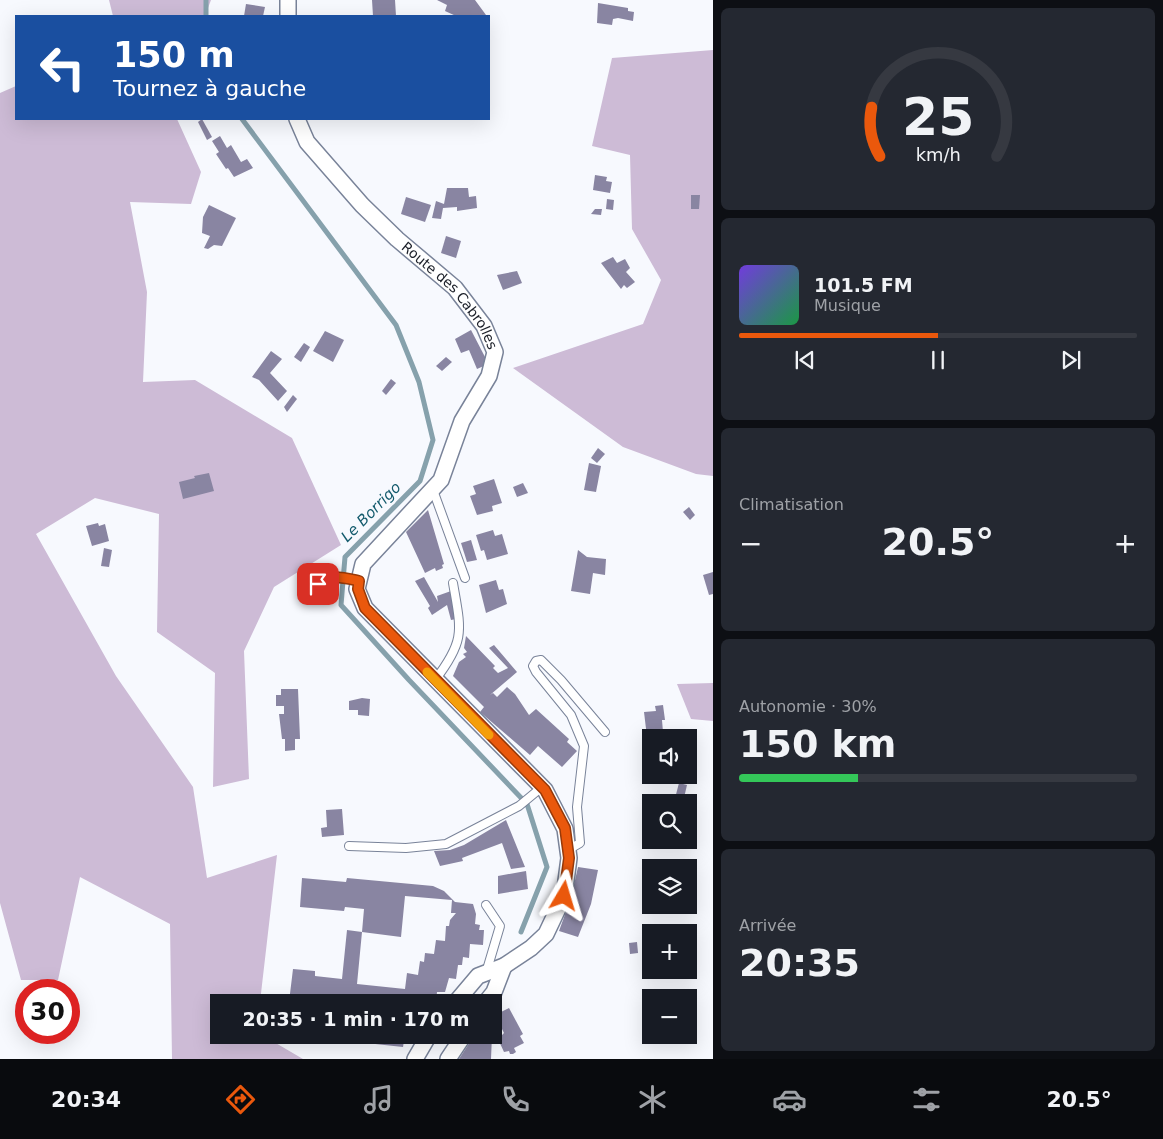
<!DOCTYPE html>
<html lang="fr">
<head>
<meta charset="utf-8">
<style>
  :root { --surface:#171b24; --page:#242831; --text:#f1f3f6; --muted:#9ea1a6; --line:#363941; --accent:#ea580c }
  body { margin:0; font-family:"DejaVu Sans",sans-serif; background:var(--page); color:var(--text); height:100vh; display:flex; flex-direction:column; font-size:19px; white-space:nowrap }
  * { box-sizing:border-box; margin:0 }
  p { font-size:16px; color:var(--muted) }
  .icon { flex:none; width:28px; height:28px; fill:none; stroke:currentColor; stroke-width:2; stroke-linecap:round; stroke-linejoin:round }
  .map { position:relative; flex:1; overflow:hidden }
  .sheet { display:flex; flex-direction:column; gap:8px; padding:8px; background:#0d0f14; width:450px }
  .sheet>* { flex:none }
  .guide { position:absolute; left:15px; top:15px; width:475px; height:105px; border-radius:0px; box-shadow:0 5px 20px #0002; background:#1a4fa0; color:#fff; overflow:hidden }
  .buttons { position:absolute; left:642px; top:729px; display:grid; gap:10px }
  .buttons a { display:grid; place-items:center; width:55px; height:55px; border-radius:0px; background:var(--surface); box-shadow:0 5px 20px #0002; font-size:25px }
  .speed { position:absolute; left:15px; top:979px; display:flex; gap:10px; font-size:25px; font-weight:700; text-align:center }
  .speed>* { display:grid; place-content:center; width:65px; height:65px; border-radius:50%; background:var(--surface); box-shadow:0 5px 20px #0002; line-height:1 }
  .speed .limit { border:8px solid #d22; background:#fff; color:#111 }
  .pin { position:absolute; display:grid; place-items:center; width:42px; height:42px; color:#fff; margin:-21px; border-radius:10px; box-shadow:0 2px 8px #0006 }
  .me { position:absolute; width:55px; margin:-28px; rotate:7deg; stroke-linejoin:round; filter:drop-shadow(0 0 4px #0008) }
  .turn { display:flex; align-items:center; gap:18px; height:105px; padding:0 15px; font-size:22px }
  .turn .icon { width:65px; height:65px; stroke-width:2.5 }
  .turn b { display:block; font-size:35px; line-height:42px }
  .big { font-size:38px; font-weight:700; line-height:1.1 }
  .sheet .widget { flex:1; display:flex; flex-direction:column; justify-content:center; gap:8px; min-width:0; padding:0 18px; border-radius:8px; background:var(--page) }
  .sheet .dial { align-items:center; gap:0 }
  .dial svg { height:130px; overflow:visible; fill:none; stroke:var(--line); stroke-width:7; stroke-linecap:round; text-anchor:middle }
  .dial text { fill:var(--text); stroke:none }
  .song { display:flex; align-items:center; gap:15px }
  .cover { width:60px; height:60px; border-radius:8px; background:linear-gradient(135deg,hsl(260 70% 55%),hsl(140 70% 35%)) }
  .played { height:5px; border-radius:2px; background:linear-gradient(90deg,var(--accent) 50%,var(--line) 50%) }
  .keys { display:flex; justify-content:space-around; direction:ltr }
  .heat { display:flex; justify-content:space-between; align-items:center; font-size:28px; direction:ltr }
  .charge { height:8px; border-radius:4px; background:linear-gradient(90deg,#34c759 30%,var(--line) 0) }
  .trip { position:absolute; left:210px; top:994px; width:292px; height:50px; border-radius:0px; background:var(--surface); box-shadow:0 5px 20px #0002; font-weight:700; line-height:50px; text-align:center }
  .tabs { display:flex; height:80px; justify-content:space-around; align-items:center; background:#090b0e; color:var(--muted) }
  .tabs .icon { width:35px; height:35px }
  .tabs .active { color:var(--accent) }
  .tabs b { font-size:22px; color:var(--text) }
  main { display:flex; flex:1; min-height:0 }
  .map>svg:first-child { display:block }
</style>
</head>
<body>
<main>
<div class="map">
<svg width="713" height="1059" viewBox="0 0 713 1059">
  <rect width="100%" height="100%" fill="#f7f9fe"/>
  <g fill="#cdbbd6">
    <polygon points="109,0 211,0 205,16 113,16"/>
    <polygon points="713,50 713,476 696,474 623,447 513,368 643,324 661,280 632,229 630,155 592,146 612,58"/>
    <polygon points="16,86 16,119 177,119 201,172 191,204 130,202 147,292 143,382 195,380 292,438 341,545 274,587 244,651 249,779 213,787 215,673 157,632 159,514 95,498 36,534 116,676 193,787 207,878 277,855 260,1002 219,1002 219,1035 262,1035 303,1059 172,1059 170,924 80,877 58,980 21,980 0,903 0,93"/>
    <polygon points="713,683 713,721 691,719 677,684"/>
  </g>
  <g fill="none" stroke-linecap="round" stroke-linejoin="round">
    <g stroke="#86a1ac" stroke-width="5">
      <polyline points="206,16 206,0"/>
      <polyline points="242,119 396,325 419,382 433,440 420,481 345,557 341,605 409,680 527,804 547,867 521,932"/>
    </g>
  </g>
  <g fill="#8985a2">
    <polygon points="372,0 395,0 396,16 373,16"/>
    <polygon points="437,0 475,0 486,15 456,16 445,11 447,5"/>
    <polygon points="598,3 628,8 628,11 634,12 633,21 618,18 613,19 612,25 597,23"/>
    <polygon points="246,4 265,7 263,16 244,16"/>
    <polygon points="202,119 212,137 207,140 198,122"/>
    <polygon points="220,136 227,148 231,145 241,162 247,159 253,168 234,177 228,168 226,169 216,154 219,152 212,141"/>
    <polygon points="595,175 607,177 606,181 612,182 610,193 593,190"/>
    <polygon points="447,188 468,188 469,197 476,196 477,208 457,211 457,207 443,208 441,219 432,218 436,201 444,204"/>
    <polygon points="691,195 700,195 699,209 691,209"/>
    <polygon points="406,197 431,205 425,222 401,214"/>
    <polygon points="607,199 614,200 613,210 606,209"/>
    <polygon points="209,205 236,218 222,246 214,245 208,249 204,248 210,236 202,233 203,217"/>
    <polygon points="595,209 602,209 601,215 591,214"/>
    <polygon points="446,236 461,241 456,258 441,253"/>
    <polygon points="613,257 617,263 625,259 630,268 626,272 635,282 627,288 624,285 621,289 601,263"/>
    <polygon points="517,271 522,283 503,290 497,275"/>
    <polygon points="471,330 485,357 486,365 477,369 469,350 461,353 455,339"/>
    <polygon points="325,331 344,340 333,362 313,351"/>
    <polygon points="304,343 310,347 301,362 294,357"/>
    <polygon points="271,351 282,359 270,373 287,391 278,401 259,380 252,377"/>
    <polygon points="446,357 452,362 442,371 436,366"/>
    <polygon points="391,379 396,383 386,395 382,391"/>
    <polygon points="293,395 297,399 287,412 284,407"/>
    <polygon points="598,448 605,454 597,463 591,458"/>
    <polygon points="589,463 601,466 596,492 584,490"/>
    <polygon points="209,473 214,491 183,499 179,482 195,478 194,476"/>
    <polygon points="494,479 502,503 492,506 493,511 477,515 470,496 476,494 473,486"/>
    <polygon points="523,483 528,493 517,497 513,487"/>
    <polygon points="689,507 695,515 690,520 683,512"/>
    <polygon points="428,510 444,564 442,565 443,568 436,571 435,568 425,573 406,532"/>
    <polygon points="98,523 99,526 105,524 109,541 92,546 86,526"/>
    <polygon points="493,530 495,536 502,534 508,554 487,560 484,550 481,551 476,535"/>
    <polygon points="471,540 477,560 467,562 461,543"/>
    <polygon points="104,548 112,550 109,567 101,566"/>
    <polygon points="578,550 587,557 606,559 605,575 593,573 590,594 571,591"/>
    <polygon points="713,572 713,594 709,595 703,575"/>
    <polygon points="424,577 438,602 437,596 451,591 456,619 451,620 447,605 432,615 428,608 430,606 415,581"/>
    <polygon points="496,580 499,590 503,589 507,604 486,613 479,585"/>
    <polygon points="466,636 495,666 493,668 498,673 508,668 489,648 494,645 517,672 490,695 493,693 497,697 507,687 515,694 529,715 536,709 569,739 567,742 577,751 562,767 538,746 530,755 480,712 484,707 453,676 459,662 466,657 463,654 467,652 464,648"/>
    <polygon points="281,689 298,689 300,739 295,739 295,750 285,751 285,739 282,739 279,714 284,714 284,706 276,706 276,695 281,695"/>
    <polygon points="362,698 370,699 369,716 358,715 358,710 349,710 349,701"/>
    <polygon points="663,705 665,720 662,720 663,732 667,730 670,738 651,738 651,748 647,737 644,712 656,711 655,706"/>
    <polygon points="679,783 687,785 683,802 674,802"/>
    <polygon points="342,809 344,835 322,837 321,828 327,827 326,810"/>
    <polygon points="506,820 525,867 511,869 502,843 462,858 463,861 440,866 434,851 450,850 464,845"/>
    <polygon points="578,867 598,870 591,904 578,937 559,931 571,898"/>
    <polygon points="526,871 528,889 498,894 498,876"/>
    <polygon points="302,878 346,882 347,878 433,886 444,891 455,902 473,904 476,914 475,924 480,925 479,930 484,930 483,945 470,944 469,958 463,957 462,965 458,965 456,979 449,978 445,992 437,992 436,1002 289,1002 293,969 315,971 315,976 342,979 347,930 362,932 357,984 405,989 407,973 418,975 420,961 424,962 425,953 434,954 436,940 445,941 446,926 449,926 450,920 456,913 451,913 452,900 405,896 401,937 362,932 364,909 345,907 344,911 300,907"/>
    <polygon points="637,942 638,953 630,954 629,943"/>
    <polygon points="509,1008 523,1034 520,1036 524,1043 514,1048 516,1052 513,1054 510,1054 509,1051 504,1052 498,1039 504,1033 495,1015"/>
    <polygon points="367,1035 405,1035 403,1047 366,1043"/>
    <polygon points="470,1035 492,1035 491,1059 459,1059 472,1039 468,1037"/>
  </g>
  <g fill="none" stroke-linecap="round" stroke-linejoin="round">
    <defs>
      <g id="lane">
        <polyline points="433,490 465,578"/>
        <path d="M318 584C328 573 345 578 359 581"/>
        <path d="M435 680C466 640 461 630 453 583"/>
        <polyline points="349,846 406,848 446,844 519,806 542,787"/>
        <polyline points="568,850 580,843 577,807 584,746 571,715 536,672 533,666 536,661 541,660 561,680 605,732"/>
        <polyline points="486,973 500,926 486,905"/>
      </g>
      <g id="street">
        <polyline points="288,16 288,0"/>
        <path id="s1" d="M297 119 307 142 362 205 397 239 455 288 484 326 495 352 489 376 462 421 441 480 363 564 357 589 365 608 545 790 565 829 569 858 564 896 546 934 531 948 504 966 478 976 456 1002"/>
        <polyline points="486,1002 494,992 504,966"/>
        <polyline points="415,1059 429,1035"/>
        <polyline points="448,1059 464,1035"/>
      </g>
    </defs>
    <use href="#lane" stroke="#798399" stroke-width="10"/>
    <use href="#street" stroke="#798399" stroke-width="18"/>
    <use href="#lane" stroke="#fff" stroke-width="8"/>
    <use href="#street" stroke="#fff" stroke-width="15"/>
  </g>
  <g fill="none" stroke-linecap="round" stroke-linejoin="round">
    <defs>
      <path id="route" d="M318 584C328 573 345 578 359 581L358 589 365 608 545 790 565 828 569 858 564 896"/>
    </defs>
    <use href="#route" stroke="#983908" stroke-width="12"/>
    <use href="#route" stroke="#ea580c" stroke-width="9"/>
    <polyline stroke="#f59e0b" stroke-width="9" points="427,672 489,735"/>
  </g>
  <g text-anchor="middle" stroke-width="5" stroke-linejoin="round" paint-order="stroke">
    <g font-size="14" fill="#1b1f28" stroke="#f7f9fe">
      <text dy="5" stroke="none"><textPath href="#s1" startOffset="236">Route des Cabrolles</textPath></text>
    </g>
    <g font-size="15" font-style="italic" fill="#145b6d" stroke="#f7f9fe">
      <text transform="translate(371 512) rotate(-45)" y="5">Le Borrigo</text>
    </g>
  </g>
</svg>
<div class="buttons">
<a><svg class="icon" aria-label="sound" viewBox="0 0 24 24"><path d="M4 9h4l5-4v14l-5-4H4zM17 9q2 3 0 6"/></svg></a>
<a><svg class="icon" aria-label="search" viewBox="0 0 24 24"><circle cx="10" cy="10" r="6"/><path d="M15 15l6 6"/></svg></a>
<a><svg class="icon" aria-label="layers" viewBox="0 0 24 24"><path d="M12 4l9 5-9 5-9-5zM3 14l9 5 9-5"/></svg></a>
<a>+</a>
<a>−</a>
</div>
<div class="speed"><div class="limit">30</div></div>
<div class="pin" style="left:318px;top:584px;background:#d93025"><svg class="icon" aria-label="arrive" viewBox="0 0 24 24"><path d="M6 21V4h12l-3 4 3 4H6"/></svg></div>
<svg class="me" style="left:564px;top:896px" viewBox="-20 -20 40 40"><path d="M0-17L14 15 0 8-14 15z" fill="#ea580c" stroke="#fff" stroke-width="4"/></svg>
<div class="trip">20:35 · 1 min · 170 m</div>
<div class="guide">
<div class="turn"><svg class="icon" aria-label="left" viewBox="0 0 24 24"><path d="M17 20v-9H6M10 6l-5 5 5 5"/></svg><div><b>150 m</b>Tournez à gauche</div></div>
</div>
</div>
<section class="sheet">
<div class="widget dial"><svg viewBox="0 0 100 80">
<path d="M14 69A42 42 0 1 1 86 69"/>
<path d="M14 69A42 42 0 0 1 9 39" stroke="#ea580c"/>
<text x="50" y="56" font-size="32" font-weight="700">25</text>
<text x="50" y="72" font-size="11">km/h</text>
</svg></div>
<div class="widget">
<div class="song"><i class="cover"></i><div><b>101.5 FM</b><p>Musique</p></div></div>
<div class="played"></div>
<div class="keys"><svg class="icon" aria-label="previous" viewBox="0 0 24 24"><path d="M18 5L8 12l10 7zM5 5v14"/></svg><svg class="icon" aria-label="pause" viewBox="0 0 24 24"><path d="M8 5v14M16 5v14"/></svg><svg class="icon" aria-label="next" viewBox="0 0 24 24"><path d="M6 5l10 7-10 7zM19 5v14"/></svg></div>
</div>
<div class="widget"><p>Climatisation</p>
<div class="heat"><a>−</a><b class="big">20.5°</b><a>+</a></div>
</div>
<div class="widget"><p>Autonomie · 30%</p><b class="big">150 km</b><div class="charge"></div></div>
<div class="widget"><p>Arrivée</p><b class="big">20:35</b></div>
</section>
</main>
<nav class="tabs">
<b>20:34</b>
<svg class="icon active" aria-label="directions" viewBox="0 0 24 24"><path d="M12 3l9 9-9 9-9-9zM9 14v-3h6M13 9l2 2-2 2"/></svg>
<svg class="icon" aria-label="music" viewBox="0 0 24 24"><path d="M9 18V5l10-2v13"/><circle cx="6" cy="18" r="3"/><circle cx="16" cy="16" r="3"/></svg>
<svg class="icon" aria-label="phone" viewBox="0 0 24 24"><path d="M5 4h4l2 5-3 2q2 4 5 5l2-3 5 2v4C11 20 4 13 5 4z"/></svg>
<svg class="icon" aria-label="climate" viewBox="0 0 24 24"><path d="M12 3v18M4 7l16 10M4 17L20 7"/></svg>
<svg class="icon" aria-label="car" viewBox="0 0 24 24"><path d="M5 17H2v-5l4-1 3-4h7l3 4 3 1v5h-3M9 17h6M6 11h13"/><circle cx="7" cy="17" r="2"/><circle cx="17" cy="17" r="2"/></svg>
<svg class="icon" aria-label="filters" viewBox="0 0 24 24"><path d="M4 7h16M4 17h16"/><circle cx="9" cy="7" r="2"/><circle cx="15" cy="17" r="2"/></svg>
<b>20.5°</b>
</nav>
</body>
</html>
